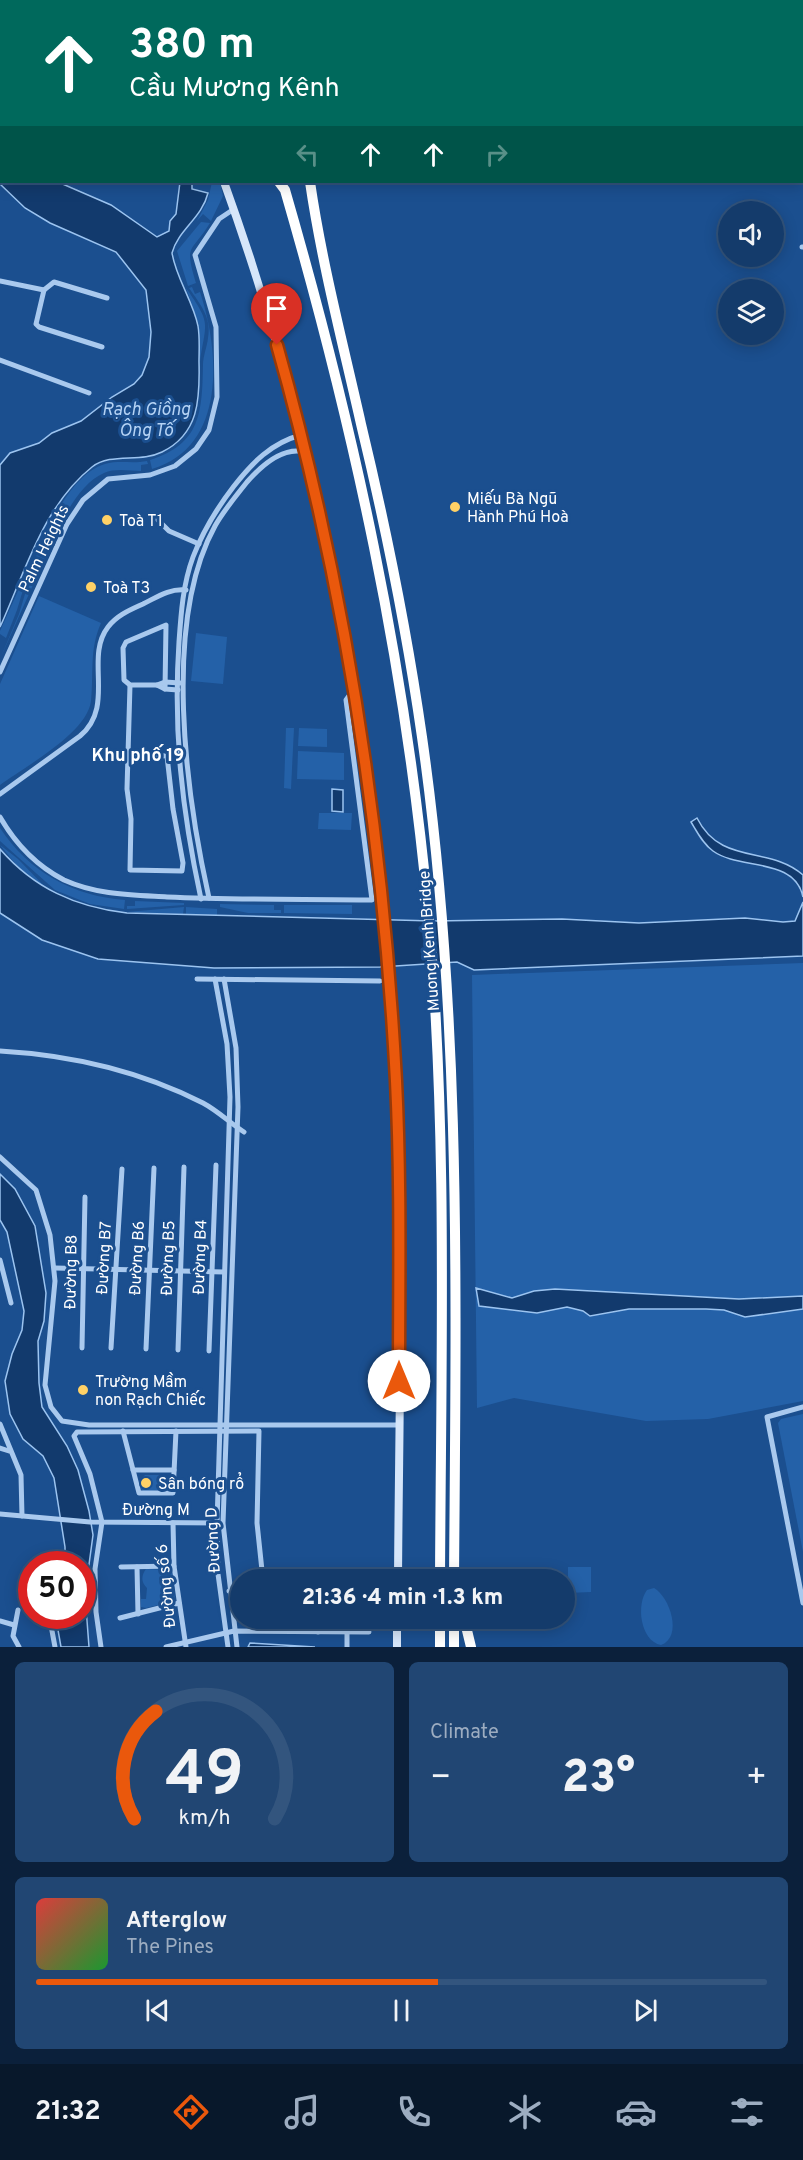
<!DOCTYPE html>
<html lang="en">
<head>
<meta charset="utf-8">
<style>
  :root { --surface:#143b6b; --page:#214673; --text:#f1f3f6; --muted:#9dadc1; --line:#33557e; --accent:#ea580c }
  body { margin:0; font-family:Overpass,sans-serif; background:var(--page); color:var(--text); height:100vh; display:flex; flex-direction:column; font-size:22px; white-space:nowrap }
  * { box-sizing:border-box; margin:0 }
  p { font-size:20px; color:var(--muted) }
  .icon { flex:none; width:33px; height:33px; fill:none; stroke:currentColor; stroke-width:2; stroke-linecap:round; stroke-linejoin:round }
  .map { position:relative; height:1647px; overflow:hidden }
  .side { display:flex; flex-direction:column; gap:15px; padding:15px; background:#0b203b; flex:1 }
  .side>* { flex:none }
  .banner { position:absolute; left:0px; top:0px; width:804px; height:183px; box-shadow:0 3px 15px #0003,0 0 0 2px var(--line); background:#00695c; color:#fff; overflow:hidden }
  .buttons { position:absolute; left:718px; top:201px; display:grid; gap:12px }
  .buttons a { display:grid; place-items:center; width:66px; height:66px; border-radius:50%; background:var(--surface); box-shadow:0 3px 15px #0003,0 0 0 2px var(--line); font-size:30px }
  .speed { position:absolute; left:18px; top:1551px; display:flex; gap:12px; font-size:30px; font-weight:700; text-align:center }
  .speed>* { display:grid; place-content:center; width:78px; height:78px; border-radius:50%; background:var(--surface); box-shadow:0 3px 15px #0003,0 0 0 2px var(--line); line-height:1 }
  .speed .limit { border:9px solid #d22; background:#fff; color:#111 }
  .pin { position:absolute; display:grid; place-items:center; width:51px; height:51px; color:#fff; margin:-62px -26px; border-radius:50% 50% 50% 0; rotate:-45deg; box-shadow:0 0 6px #0007 }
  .pin .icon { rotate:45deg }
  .me { position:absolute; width:66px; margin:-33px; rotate:0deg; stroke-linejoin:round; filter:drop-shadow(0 0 4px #0008) }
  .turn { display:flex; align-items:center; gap:21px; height:126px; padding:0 30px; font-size:27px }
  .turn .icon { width:78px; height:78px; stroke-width:2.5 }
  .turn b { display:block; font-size:42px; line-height:51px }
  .lanes { display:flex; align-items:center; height:57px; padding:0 30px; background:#0003; justify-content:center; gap:30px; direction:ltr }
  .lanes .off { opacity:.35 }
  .big { font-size:45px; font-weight:800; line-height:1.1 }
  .side .card { flex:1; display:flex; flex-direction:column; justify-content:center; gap:9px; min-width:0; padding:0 21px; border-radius:9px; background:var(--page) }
  .side .dial { align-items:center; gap:0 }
  .dial svg { height:156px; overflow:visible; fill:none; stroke:var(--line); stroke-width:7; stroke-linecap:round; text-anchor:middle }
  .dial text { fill:var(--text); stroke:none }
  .song { display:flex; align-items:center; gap:18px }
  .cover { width:72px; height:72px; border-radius:9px; background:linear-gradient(135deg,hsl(0 70% 55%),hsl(130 70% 35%)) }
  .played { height:6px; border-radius:3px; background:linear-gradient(90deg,var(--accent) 55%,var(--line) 55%) }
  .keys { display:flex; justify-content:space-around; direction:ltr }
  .heat { display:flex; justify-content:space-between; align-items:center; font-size:33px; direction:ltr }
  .side .tiles { flex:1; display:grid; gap:15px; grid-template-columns:1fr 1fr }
  .card:last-child { grid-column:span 2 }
  .trip { position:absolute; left:230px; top:1569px; width:345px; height:60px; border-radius:30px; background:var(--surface); box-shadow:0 3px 15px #0003,0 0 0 2px var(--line); font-weight:800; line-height:60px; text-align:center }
  .tab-bar { display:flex; height:96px; justify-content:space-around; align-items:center; background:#08182b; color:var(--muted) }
  .tab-bar .icon { width:42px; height:42px }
  .tab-bar .selected { color:var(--accent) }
  .tab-bar b { font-size:27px; color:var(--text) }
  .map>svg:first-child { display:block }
</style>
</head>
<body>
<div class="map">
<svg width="803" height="1647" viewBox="0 0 803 1647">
  <rect width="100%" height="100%" fill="#1b4f8f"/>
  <g fill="#2461a8">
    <polygon points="212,182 220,182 223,196 211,221 203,214 197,221 208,200"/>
    <path d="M201 222 210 223C191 254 184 243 196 283L188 286 177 251Z"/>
    <path d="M192 287 195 294 200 292C220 352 227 447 152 469L150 460C201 444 202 412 203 365 203 356 207 347 208 338 212 318 200 304 189 288Z"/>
    <path d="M186 288C212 325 206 321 200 362L199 325Z"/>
    <path d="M147 461 148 464 141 465V471C130 471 115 468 104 473 78 484 60 524 49 548L44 546 41 552 38 551C51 522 72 474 105 464 119 460 133 464 147 461Z"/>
    <polygon points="37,554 45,558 0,659 19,614"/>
    <polygon points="32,560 17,610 6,638 0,634 0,631"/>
    <path d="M39 596 101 623C89 650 94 673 91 701 87 733 26 766 0 785V684Z"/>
    <polygon points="196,633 227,637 223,684 191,681"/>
    <polygon points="286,728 294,728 291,789 284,788"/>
    <polygon points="299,728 327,729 327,747 298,746"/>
    <polygon points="298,751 344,753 344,780 297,779"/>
    <polygon points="319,813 352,813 351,830 318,829"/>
    <path d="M0 828C29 872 73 896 125 900L124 909 90 904 55 890 0 841Z"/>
    <polygon points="0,845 18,859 47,889 18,867"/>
    <polygon points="135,901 184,903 184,905 127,909 127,906 135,906"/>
    <polygon points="220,904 274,905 274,910 281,910 281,913 248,913 220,907"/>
    <polygon points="284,905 352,905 352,914 284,913"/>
    <polygon points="184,907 183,914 127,912"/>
    <polygon points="186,907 217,909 217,915 186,914"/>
    <polygon points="803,963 803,1401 708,1419 646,1421 514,1398 477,1408 472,975"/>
    <polygon points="803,1414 803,1552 778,1423 781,1419"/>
    <polygon points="145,1475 165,1475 170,1479 169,1489 144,1492 140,1488 139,1481"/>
    <polygon points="568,1567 591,1567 591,1592 568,1593"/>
    <path d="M146 1569 172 1570 175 1601 146 1608 141 1607V1599H146L147 1588C141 1582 141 1576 146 1569Z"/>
    <path d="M654 1588C670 1597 683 1637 661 1645 640 1641 636 1604 647 1590Z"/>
  </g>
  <g fill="#123a6d" stroke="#9cc4f0" stroke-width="1.5">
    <path d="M0 144 2 182H58L111 205 157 237 169 231 170 221 176 214 180 182H192V189L208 193C202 218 178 230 172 253 176 278 193 301 198 326 200 338 199 351 199 362 200 399 199 434 162 452 140 463 111 452 92 467 43 506 25 572 0 627V465L10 453 39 443 52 433 81 421 112 397 134 384 142 375 149 357 151 332 146 290 116 252 50 223 25 208 0 184Z"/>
    <polygon points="332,789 343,790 343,812 332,811"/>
    <path d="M697 818C721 866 769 845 803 875V897C795 857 739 870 713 851 703 844 697 832 691 822Z"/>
    <path d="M0 849C34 888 75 907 127 913L434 921 562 919 639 923 745 918 783 922 795 921 803 902V956L474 970 457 962 380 967 214 968 98 959 42 940 0 913Z"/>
    <polygon points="0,1174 15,1189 35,1226 46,1293 44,1321 38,1341 39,1383 42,1407 67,1446 78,1470 89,1511 93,1535 85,1594 89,1647 61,1647 58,1630 60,1616 82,1616 82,1564 65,1564 65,1547 54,1478 43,1456 23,1439 10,1414 5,1381 12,1354 22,1330 24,1311 7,1232 0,1220"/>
    <polygon points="476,1288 512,1298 534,1291 555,1289 739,1299 803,1296 803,1309 745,1317 724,1310 706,1309 629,1309 590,1316 583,1311 567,1307 537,1313 479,1306"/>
    <polygon points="250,1643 315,1647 248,1647"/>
  </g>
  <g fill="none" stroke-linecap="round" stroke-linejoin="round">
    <g stroke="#a9c9ee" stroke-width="5">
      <polyline points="63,0 65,2"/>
      <polyline points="92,0 94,2"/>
      <polyline points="556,2 558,0"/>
      <polyline points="643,2 644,0"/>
      <polyline points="802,247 803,247"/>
      <polyline points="0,281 44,290 36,324 39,327 102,347"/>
      <polyline points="44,290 54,282 107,298"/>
      <polyline points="0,360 89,393"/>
      <polyline points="154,516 169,531 199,544"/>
      <polyline points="0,672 67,524 83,500 108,479 150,475 175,466 196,449 209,430 217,397 216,327 195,255 219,219 234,209"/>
      <polyline points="157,685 130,685 124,680 123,648 126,642 166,625 165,689"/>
      <polyline points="178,690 165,689 157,685 165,682 180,683"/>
      <polyline points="129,754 167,756 173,809 183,863 182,871 130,870 131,819 127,789 130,685"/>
      <path d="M0 794 80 736C116 706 84 658 108 627 117 615 130 610 143 604 157 597 170 588 186 590"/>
      <path d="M0 817C15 843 37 866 64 880 97 895 132 895 167 897 235 900 303 899 372 900L346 700 354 689"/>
      <path d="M209 898C186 795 162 622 215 526 224 510 236 496 247 482 261 466 282 446 305 452"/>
      <path d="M201 899C182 811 173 731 179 642 181 613 183 584 193 557 203 531 217 508 234 486 252 463 271 443 301 435"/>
      <polyline points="197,979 380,981"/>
      <polyline points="215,979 227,1044 230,1097 217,1523 218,1574 228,1647"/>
      <polyline points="224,979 236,1048 238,1107 223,1523 237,1647"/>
      <path d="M0 1051C70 1055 140 1071 203 1103 218 1111 230 1123 244 1132"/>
      <polyline points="0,1157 36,1190 50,1235 55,1281 45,1385 51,1407 62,1421 89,1425 399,1425"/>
      <polyline points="0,1260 11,1303"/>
      <polyline points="55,1268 224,1272"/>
      <polyline points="82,1348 85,1197"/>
      <polyline points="111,1348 122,1169"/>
      <polyline points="146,1349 154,1168"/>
      <polyline points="178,1350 184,1167"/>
      <polyline points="209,1351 216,1165"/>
      <polyline points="803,1407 767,1417 803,1603"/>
      <polyline points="0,1424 21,1475 22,1516"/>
      <polyline points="123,1431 139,1493 173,1493 176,1431"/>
      <polyline points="0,1448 9,1451"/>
      <polyline points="133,1470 174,1470"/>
      <polyline points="0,1514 90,1522 220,1523"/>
      <polyline points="173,1523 174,1566 186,1647"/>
      <polyline points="121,1567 174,1566"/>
      <polyline points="137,1567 138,1614"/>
      <polyline points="229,1591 240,1591"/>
      <polyline points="18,1610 13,1636 19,1647"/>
      <polyline points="120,1618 179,1603"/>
      <polyline points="318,1618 318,1632"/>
      <polyline points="50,1620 55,1647"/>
      <polyline points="0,1621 14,1625"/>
      <polyline points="347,1632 347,1647"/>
      <polyline points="101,1647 96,1612 95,1569 102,1522 90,1474 74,1436 77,1432 259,1431 257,1523 263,1580"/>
      <polyline points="166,1647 234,1631 369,1632"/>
    </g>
    <polyline stroke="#a9c9ee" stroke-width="7" points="0,9 2,10"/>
    <g stroke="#d6e6fa" stroke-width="8">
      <polyline points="152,0 153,2"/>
      <polyline points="37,2 41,0"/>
      <polyline points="0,18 2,17"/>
      <path d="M224 182C328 470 381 775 396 1081 404 1247 399 1414 398 1580"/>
      <polyline points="397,1647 397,1618"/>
    </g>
    <g stroke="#fff" stroke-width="10">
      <polyline points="209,0 210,2"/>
      <polyline points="238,0 239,2"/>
      <polyline points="246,0 247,2"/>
      <polyline points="256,0 257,2"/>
      <polyline points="269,0 269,2"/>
      <path d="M279 182 285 190C354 428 405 662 428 909 448 1132 441 1356 440 1580"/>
      <path d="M310 182C322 264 343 344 361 424 386 528 407 632 422 737 462 1016 456 1298 454 1580"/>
      <polyline points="464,1618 471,1647"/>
      <polyline points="440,1647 440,1618"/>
      <polyline points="454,1647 454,1618"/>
    </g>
  </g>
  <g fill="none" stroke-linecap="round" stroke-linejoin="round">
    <defs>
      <path id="route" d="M277 345C345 586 383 832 396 1081 401 1181 399 1281 399 1381"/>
    </defs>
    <use href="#route" stroke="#983908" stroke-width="15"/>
    <use href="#route" stroke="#ea580c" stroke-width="10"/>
  </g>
  <g fill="#ffd166" stroke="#1b4f8f" stroke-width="2">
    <circle cx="455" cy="507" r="6"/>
    <circle cx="107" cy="520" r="6"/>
    <circle cx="91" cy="587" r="6"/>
    <circle cx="83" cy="1390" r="6"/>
    <circle cx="146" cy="1483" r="6"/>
  </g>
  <g text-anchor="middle" stroke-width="6" stroke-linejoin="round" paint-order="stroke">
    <g font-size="16" fill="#fff" stroke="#1b4f8f" text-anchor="start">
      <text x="467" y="504">Miếu Bà Ngũ<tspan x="467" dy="18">Hành Phú Hoà</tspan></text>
      <text x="119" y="526">Toà T1</text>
      <text x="103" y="593">Toà T3</text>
      <text x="95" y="1387">Trường Mầm<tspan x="95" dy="18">non Rạch Chiếc</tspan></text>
      <text x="158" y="1489">Sân bóng rổ</text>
    </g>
    <g font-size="16" fill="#fff" stroke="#1b4f8f">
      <text transform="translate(43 548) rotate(-64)" y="6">Palm Heights</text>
      <text transform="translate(428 941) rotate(-94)" y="6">Muong Kenh Bridge</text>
      <text transform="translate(199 1257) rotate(-88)" y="6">Đường B4</text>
      <text transform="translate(103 1258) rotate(-87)" y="6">Đường B7</text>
      <text transform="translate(136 1258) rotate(-87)" y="6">Đường B6</text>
      <text transform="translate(167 1258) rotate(-88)" y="6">Đường B5</text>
      <text transform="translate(70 1272) rotate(-89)" y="6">Đường B8</text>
      <text x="156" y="1515">Đường M</text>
      <text transform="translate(212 1540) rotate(-93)" y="6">Đường D</text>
      <text transform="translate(165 1586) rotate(-96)" y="6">Đường số 6</text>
    </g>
    <g font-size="18" font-style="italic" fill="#b5d3f5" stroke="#1b4f8f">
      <text x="146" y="415">Rạch Giồng<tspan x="146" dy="21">Ông Tố</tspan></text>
    </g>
    <g font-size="18" font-weight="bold" fill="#fff" stroke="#1b4f8f">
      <text x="138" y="761">Khu phố 19</text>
    </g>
  </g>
</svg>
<div class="buttons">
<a><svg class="icon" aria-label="sound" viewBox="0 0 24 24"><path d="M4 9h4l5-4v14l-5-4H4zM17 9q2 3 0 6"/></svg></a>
<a><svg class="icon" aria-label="layers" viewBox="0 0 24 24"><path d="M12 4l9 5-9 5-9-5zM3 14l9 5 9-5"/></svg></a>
</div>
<div class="speed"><div class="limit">50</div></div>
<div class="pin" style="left:277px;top:345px;background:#d93025"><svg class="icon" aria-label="arrive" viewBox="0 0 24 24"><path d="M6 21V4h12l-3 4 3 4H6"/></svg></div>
<svg class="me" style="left:399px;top:1381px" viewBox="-20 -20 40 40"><circle r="19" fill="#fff"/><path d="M0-13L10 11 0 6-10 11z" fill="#ea580c"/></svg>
<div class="trip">21:36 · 4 min · 1.3 km</div>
<div class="banner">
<div class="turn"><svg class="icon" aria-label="ahead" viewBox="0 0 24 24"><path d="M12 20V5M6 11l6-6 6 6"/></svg><div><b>380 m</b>Cầu Mương Kênh</div></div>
<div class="lanes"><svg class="icon off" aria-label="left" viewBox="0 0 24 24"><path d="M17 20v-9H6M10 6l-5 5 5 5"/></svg><svg class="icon" aria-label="ahead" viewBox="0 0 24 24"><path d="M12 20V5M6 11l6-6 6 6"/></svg><svg class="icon" aria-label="ahead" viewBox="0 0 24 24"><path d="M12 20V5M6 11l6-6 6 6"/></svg><svg class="icon off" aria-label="right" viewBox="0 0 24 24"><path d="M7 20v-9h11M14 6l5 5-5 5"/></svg></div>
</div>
</div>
<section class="side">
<div class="tiles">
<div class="card dial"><svg viewBox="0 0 100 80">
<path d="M14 69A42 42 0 1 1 86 69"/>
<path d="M14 69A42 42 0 0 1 25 14" stroke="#ea580c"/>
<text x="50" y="56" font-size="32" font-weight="700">49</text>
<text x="50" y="72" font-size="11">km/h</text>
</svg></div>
<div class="card"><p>Climate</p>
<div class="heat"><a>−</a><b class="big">23°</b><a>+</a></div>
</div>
<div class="card">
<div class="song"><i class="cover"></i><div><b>Afterglow</b><p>The Pines</p></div></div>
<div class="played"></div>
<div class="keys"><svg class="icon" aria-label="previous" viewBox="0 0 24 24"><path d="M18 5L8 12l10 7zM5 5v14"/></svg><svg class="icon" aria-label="pause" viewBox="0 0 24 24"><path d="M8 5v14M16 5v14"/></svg><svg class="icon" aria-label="next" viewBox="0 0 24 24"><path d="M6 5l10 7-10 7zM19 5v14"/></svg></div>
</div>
</div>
</section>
<nav class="tab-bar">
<b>21:32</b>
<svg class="icon selected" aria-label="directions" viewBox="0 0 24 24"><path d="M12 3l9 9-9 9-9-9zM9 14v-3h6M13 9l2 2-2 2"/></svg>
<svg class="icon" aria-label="music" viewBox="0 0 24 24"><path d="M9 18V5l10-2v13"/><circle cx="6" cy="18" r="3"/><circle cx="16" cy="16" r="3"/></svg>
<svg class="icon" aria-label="phone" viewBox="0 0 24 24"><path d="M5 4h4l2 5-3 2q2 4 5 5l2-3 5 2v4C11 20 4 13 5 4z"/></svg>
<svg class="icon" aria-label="climate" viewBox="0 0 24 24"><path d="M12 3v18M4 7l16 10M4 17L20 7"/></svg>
<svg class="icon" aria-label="car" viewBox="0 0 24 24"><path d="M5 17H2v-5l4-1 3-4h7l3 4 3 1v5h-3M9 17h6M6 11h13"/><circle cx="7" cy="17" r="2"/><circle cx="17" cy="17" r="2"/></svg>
<svg class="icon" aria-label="filters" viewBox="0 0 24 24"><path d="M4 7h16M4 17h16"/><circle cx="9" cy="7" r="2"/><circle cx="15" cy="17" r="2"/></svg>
</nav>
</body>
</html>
